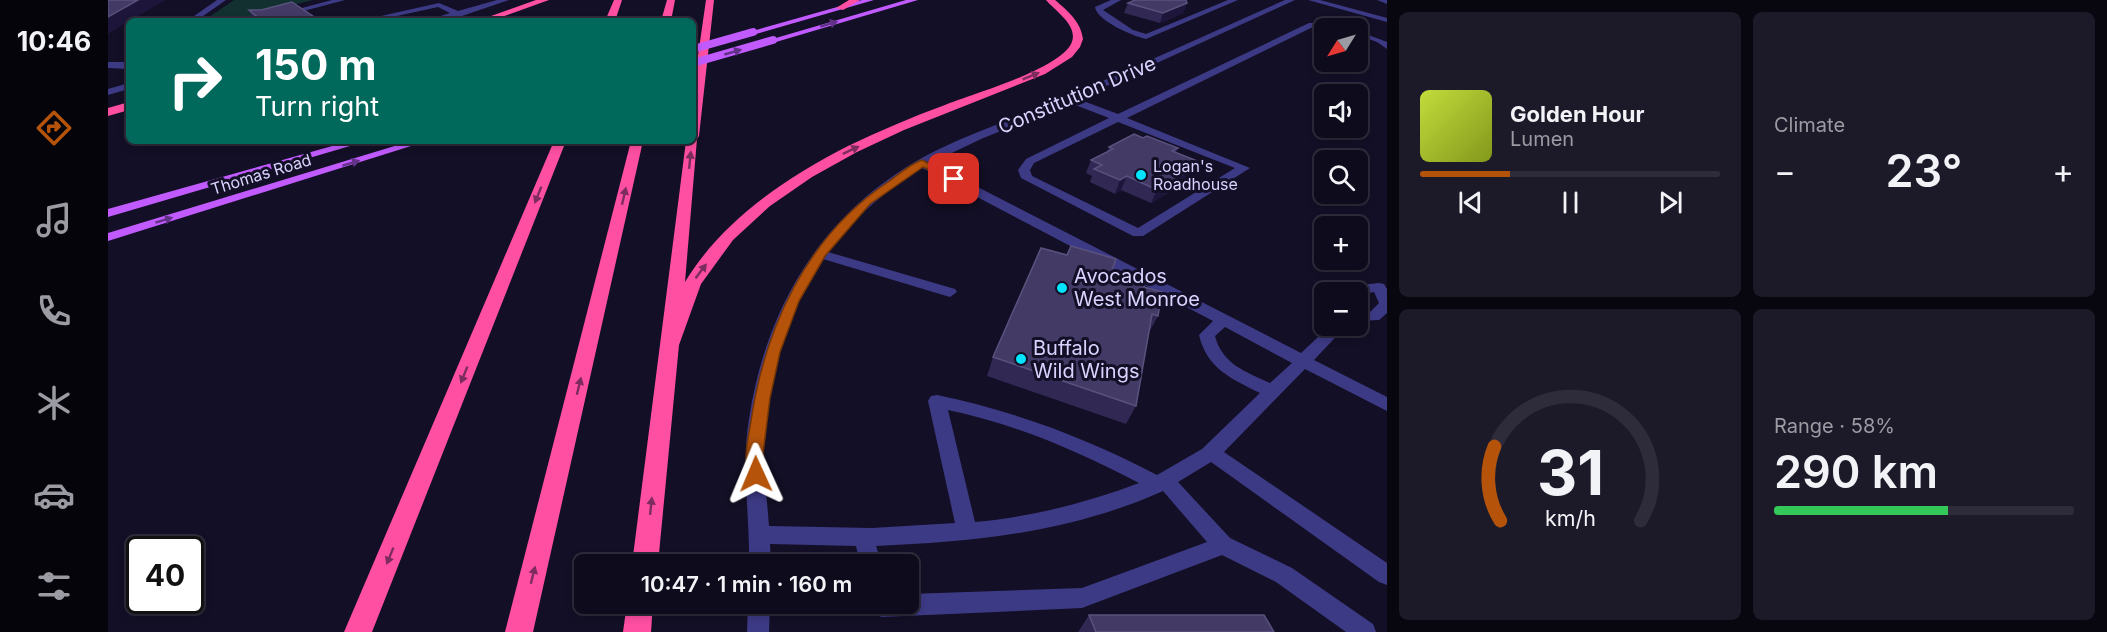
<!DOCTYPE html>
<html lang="en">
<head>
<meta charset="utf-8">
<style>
  :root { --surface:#0e0b1c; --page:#1c1929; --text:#f1f3f6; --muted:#9b9ba3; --line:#2e2b3b; --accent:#b45309 }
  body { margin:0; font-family:Inter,sans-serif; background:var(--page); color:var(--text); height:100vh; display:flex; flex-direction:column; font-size:22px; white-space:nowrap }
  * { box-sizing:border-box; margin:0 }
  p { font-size:20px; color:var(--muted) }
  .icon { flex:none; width:33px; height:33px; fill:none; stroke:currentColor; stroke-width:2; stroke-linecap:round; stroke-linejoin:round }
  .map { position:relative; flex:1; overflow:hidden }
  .details { display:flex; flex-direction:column; gap:12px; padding:12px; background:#08060f; width:720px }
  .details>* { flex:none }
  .top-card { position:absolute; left:18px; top:18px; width:570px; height:126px; border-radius:9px; box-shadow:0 3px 9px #0003,0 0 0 2px var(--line); background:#00695c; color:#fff; overflow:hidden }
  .needle { width:39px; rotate:233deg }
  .tools { position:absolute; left:1206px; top:18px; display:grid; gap:12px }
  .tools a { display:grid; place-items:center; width:54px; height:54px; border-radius:9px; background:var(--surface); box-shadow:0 3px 9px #0003,0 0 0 2px var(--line); font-size:30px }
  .speed { position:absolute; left:18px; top:536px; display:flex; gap:12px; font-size:30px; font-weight:700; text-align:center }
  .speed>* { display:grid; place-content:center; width:78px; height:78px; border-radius:50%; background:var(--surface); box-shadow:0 3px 9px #0003,0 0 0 2px var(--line); line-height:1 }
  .speed .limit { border:3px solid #111; border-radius:9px; background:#fff; color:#111 }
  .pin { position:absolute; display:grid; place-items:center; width:51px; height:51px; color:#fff; margin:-26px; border-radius:12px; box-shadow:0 3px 9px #0006 }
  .me { position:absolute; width:66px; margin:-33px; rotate:359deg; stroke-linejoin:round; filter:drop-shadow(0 0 4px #0008) }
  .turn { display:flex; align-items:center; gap:21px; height:126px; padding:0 30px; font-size:27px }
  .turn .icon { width:78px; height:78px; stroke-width:2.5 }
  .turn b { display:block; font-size:42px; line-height:51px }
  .big { font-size:45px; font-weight:600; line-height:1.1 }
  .details .card { flex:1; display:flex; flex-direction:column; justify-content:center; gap:9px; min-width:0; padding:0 21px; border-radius:9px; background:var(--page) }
  .details .dial { align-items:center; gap:0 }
  .dial svg { height:156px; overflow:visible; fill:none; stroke:var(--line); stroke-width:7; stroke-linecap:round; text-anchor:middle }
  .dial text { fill:var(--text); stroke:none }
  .song { display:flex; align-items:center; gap:18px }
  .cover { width:72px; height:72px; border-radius:9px; background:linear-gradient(135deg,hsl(70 70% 55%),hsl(70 70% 35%)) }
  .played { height:6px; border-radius:3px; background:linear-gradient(90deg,var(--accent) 30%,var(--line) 30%) }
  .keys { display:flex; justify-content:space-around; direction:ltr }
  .heat { display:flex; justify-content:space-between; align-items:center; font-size:33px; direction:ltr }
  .charge { height:9px; border-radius:4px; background:linear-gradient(90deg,#34c759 58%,var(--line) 0) }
  .details .tiles { flex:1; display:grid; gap:12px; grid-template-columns:repeat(2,1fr) }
  .trip { position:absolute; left:466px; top:554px; width:345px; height:60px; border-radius:9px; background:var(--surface); box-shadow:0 3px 9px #0003,0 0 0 2px var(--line); font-weight:600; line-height:60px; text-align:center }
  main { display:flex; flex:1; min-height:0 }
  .menu { display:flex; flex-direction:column; width:108px; justify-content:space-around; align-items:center; background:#06040b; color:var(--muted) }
  .menu .icon { width:42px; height:42px }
  .menu .selected { color:var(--accent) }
  .menu b { font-size:27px; color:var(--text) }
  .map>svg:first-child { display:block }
</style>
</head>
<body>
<main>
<nav class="menu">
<b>10:46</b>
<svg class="icon selected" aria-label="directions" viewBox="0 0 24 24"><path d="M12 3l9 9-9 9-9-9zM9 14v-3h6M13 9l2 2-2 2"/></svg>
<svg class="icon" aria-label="music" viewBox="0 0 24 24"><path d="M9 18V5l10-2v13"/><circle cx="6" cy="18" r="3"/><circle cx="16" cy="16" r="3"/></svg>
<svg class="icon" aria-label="phone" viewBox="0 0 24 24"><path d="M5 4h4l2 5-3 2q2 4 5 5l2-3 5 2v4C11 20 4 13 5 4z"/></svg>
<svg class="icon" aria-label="climate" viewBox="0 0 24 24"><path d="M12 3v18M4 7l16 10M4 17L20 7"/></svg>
<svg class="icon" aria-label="car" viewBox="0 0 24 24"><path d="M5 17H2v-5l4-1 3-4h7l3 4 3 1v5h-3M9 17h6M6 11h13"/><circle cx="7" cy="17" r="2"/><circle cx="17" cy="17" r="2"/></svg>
<svg class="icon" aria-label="filters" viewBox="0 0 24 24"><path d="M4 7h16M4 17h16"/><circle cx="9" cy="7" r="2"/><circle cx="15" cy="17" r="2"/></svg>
</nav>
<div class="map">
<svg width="1279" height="632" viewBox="0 0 1279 632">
  <rect width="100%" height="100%" fill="#130f26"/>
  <polygon fill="#12302f" points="126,0 205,0 122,21 95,21"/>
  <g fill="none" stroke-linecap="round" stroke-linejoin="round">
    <g fill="#3d3a85" fill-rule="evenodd">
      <polygon points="109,0 118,0 88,21 79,21"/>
      <polygon points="224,0 237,0 158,21 145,21"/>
      <polygon points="389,0 401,0 354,16 330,21 317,21 342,13 330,7 266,21 251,21 331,3 350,11"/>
      <path d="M1003 0H1013L995 10 1025 30 1038 34 1120 0H1130L1038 39C1025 36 989 21 987 7Z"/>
      <path d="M1177 0H1187L970 99 1010 114 1201 23H1219L1238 28 1205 27 1019 118 1142 168 1035 236H1025L913 178 910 170 918 159 1001 118 962 103 873 139 823 163 1193 353 1222 326H1238L1206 360 1279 397V411L1197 369 1116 452 1279 563V585L1271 582 1103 462 1070 482 1122 538 1184 568 1265 624 1268 632H1238L1168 582 1114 555 974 608 774 617 766 614 762 603H801V594L974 588 1099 542 1055 491C964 532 867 542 768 546L774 564H752L748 546 662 544 663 564H641C642 516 633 467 641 419 659 301 719 206 827 151 868 131 911 117 953 99 1028 67 1103 33 1177 0ZM1010 122 1127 168 1030 228 924 176 922 170 926 163ZM814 168 1105 321 1091 335C1099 369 1124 379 1152 393L1094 449 1049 475C979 438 906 411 829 395L823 396 820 401 847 523 764 528 661 526C659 498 655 471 656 443 659 380 679 311 715 259L842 297 849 292 847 289 720 252C745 217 779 190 814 168ZM1117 327 1184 363 1162 383C1138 372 1114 364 1107 336ZM840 410C907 424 970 451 1031 483 978 503 923 517 867 522Z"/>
      <polygon points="1200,0 1212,0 1279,18 1279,22"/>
      <polygon points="1269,0 1279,0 1279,4"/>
      <polygon points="1250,31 1279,42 1279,49 1269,42 1250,35"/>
      <polygon points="0,62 21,62 21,69 0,68"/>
      <polygon points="21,83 21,89 0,95 0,89"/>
      <polygon points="1271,283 1276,284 1279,289 1279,313 1271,320 1250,321 1250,311 1262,312 1271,303 1266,292 1250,295 1250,292 1238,292 1243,286"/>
      <polygon points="640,603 662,603 661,632 639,632"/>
    </g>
    <g fill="#c25bff" fill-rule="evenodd">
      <polygon points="754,0 766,0 648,34 641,32"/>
      <polygon points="798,0 810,0 668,42 661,40"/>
      <polygon points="242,141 259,141 0,217 0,209"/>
      <polygon points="303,141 319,141 0,241 0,233"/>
    </g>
    <g fill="#ff4fa3" fill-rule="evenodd">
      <polygon points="428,0 441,0 383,21 369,21"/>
      <polygon points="506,0 514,0 507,21 497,21"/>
      <polygon points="559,0 567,0 563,21 553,21"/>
      <path d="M598 0H606L591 136 589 139 577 282C614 221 677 178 740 146 771 131 804 117 837 105 865 94 951 69 963 44 972 26 947 11 938 0H947C960 11 973 22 975 39L972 47 964 57 937 74 796 130 749 152 704 177 662 206 625 240 593 284 571 345 550 564H524L578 141H585V90Z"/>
      <polygon points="741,0 752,0 735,10 728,8"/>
      <polygon points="21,102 21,110 0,116 0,108"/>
      <polygon points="446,141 458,141 264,632 236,632"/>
      <polygon points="523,141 535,141 425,632 397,632"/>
      <polygon points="519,603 545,603 543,632 515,632"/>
    </g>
    <g stroke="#c25bff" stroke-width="8">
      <polyline points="585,49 645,32"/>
      <polyline points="585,63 665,40"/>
    </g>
  </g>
  <g fill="#312854">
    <polygon points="1020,3 1079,3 1075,13 1052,23 1016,13"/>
    <polygon points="141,10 206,17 207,21 146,21"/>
    <polygon points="1035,138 1070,148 1068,152 1088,176 1043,203 1013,190 1007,194 982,182 984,176 978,173 983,160 999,152 1001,147"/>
    <polygon points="959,255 1004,270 1036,287 1050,316 1040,334 1028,406 1018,424 879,376 885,357"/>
    <polygon points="981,615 1166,632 970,632"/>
  </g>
  <g fill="#1d163a">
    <polygon points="30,0 58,0 21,21 0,34 0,17"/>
    <polygon points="1079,3 1075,13 1052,23 1055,13"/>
    <polygon points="206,17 207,21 189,21"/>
    <polygon points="1094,163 1088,176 1043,203 1049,190"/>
    <polygon points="1019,176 1013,190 1007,194 1012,180"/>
  </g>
  <g fill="#433a66" stroke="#5a527e" stroke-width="1.5">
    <polygon points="0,0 30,0 0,17"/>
    <polygon points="1027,0 1078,0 1079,3 1055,13 1020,3"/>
    <polygon points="184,2 206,17 189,21 154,21 141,10 153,10"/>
    <polygon points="1026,134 1035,138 1039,136 1070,148 1064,151 1094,163 1049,190 1019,176 1012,180 986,169 994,165 983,160 1005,149 1001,147"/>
    <polygon points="963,246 1008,259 1004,270 1038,280 1036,287 1054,292 1050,316 1044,314 1028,406 885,357 933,248 959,255"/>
    <polygon points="981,615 1156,615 1166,632 988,632"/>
  </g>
  <defs><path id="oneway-solid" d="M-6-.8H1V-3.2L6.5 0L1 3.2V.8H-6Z" transform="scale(1.5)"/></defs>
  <g fill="#623188">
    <use href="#oneway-solid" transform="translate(721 24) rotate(-16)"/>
    <use href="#oneway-solid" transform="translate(625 52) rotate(-16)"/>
    <use href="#oneway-solid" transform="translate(243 163) rotate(-17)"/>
    <use href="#oneway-solid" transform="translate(56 220) rotate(-17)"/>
  </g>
  <g fill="#7d2c5e">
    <use href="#oneway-solid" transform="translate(923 76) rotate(-22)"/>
    <use href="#oneway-solid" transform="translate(743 150) rotate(-25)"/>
    <use href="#oneway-solid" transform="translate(582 160) rotate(-84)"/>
    <use href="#oneway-solid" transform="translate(430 195) rotate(112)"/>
    <use href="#oneway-solid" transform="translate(516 196) rotate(-77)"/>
    <use href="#oneway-solid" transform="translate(593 271) rotate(-53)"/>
    <use href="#oneway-solid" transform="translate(356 375) rotate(112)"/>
    <use href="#oneway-solid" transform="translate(471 386) rotate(-76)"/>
    <use href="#oneway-solid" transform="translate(543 506) rotate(-84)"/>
    <use href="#oneway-solid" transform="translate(282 556) rotate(112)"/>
    <use href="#oneway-solid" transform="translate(425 575) rotate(-76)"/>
  </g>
  <path fill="#b45309" stroke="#753606" stroke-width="1.5" d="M814 160 852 179 846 182 843 181 815 167 762 204 717 256 691 301 672 352 662 398 655 454 657 474 654 479 648 481 642 479C634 462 640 439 643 421 657 327 699 236 780 182 790 175 802 164 814 160Z"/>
  <g fill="#00e5ff" stroke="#130f26" stroke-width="2">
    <circle cx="1033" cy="175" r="6"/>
    <circle cx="954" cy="288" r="6"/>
    <circle cx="913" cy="359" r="6"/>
  </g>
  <g text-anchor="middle" stroke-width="6" stroke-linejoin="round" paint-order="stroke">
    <g font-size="16" fill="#d9d4ff" stroke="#130f26" text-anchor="start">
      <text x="1045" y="172">Logan's<tspan x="1045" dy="18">Roadhouse</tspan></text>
    </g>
    <g font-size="16" fill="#d9d4ff" stroke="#130f26">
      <text transform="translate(153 174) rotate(-17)" y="6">Thomas Road</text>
    </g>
    <g font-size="20" fill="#d9d4ff" stroke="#130f26">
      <text transform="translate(969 95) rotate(-23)" y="7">Constitution Drive</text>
    </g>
    <g font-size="20" fill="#d9d4ff" stroke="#130f26" text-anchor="start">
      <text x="966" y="283">Avocados<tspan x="966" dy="23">West Monroe</tspan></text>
      <text x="925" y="355">Buffalo<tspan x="925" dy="23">Wild Wings</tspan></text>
    </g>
  </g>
</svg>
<div class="tools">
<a><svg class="needle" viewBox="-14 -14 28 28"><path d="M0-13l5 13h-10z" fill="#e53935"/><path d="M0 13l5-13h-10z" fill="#9b9ba3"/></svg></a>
<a><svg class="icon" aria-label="sound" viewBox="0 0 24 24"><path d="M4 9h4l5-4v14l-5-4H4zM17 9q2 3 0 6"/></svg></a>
<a><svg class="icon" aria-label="search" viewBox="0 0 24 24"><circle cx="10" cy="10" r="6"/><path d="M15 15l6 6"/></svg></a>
<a>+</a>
<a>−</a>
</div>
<div class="speed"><div class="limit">40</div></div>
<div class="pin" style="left:846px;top:179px;background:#d93025"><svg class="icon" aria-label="arrive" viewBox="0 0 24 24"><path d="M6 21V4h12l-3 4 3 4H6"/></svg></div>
<svg class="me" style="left:648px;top:474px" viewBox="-20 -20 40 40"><path d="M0-17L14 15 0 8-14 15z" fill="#b45309" stroke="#fff" stroke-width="4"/></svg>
<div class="trip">10:47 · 1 min · 160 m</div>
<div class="top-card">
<div class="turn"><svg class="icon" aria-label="right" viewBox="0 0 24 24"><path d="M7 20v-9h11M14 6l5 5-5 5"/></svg><div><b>150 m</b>Turn right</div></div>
</div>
</div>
<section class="details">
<div class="tiles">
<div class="card">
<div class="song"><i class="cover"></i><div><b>Golden Hour</b><p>Lumen</p></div></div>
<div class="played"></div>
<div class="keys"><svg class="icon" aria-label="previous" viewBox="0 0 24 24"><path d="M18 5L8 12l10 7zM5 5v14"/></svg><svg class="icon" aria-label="pause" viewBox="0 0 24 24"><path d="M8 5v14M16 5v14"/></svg><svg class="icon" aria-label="next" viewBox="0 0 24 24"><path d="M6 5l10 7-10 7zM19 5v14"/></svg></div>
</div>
<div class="card"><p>Climate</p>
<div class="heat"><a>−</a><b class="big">23°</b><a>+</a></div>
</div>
<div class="card dial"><svg viewBox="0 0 100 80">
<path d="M14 69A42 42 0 1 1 86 69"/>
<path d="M14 69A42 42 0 0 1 11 31" stroke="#b45309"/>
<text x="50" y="56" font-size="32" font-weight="700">31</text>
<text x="50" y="72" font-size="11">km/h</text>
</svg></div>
<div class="card"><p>Range · 58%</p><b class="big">290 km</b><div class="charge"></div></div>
</div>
</section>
</main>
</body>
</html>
